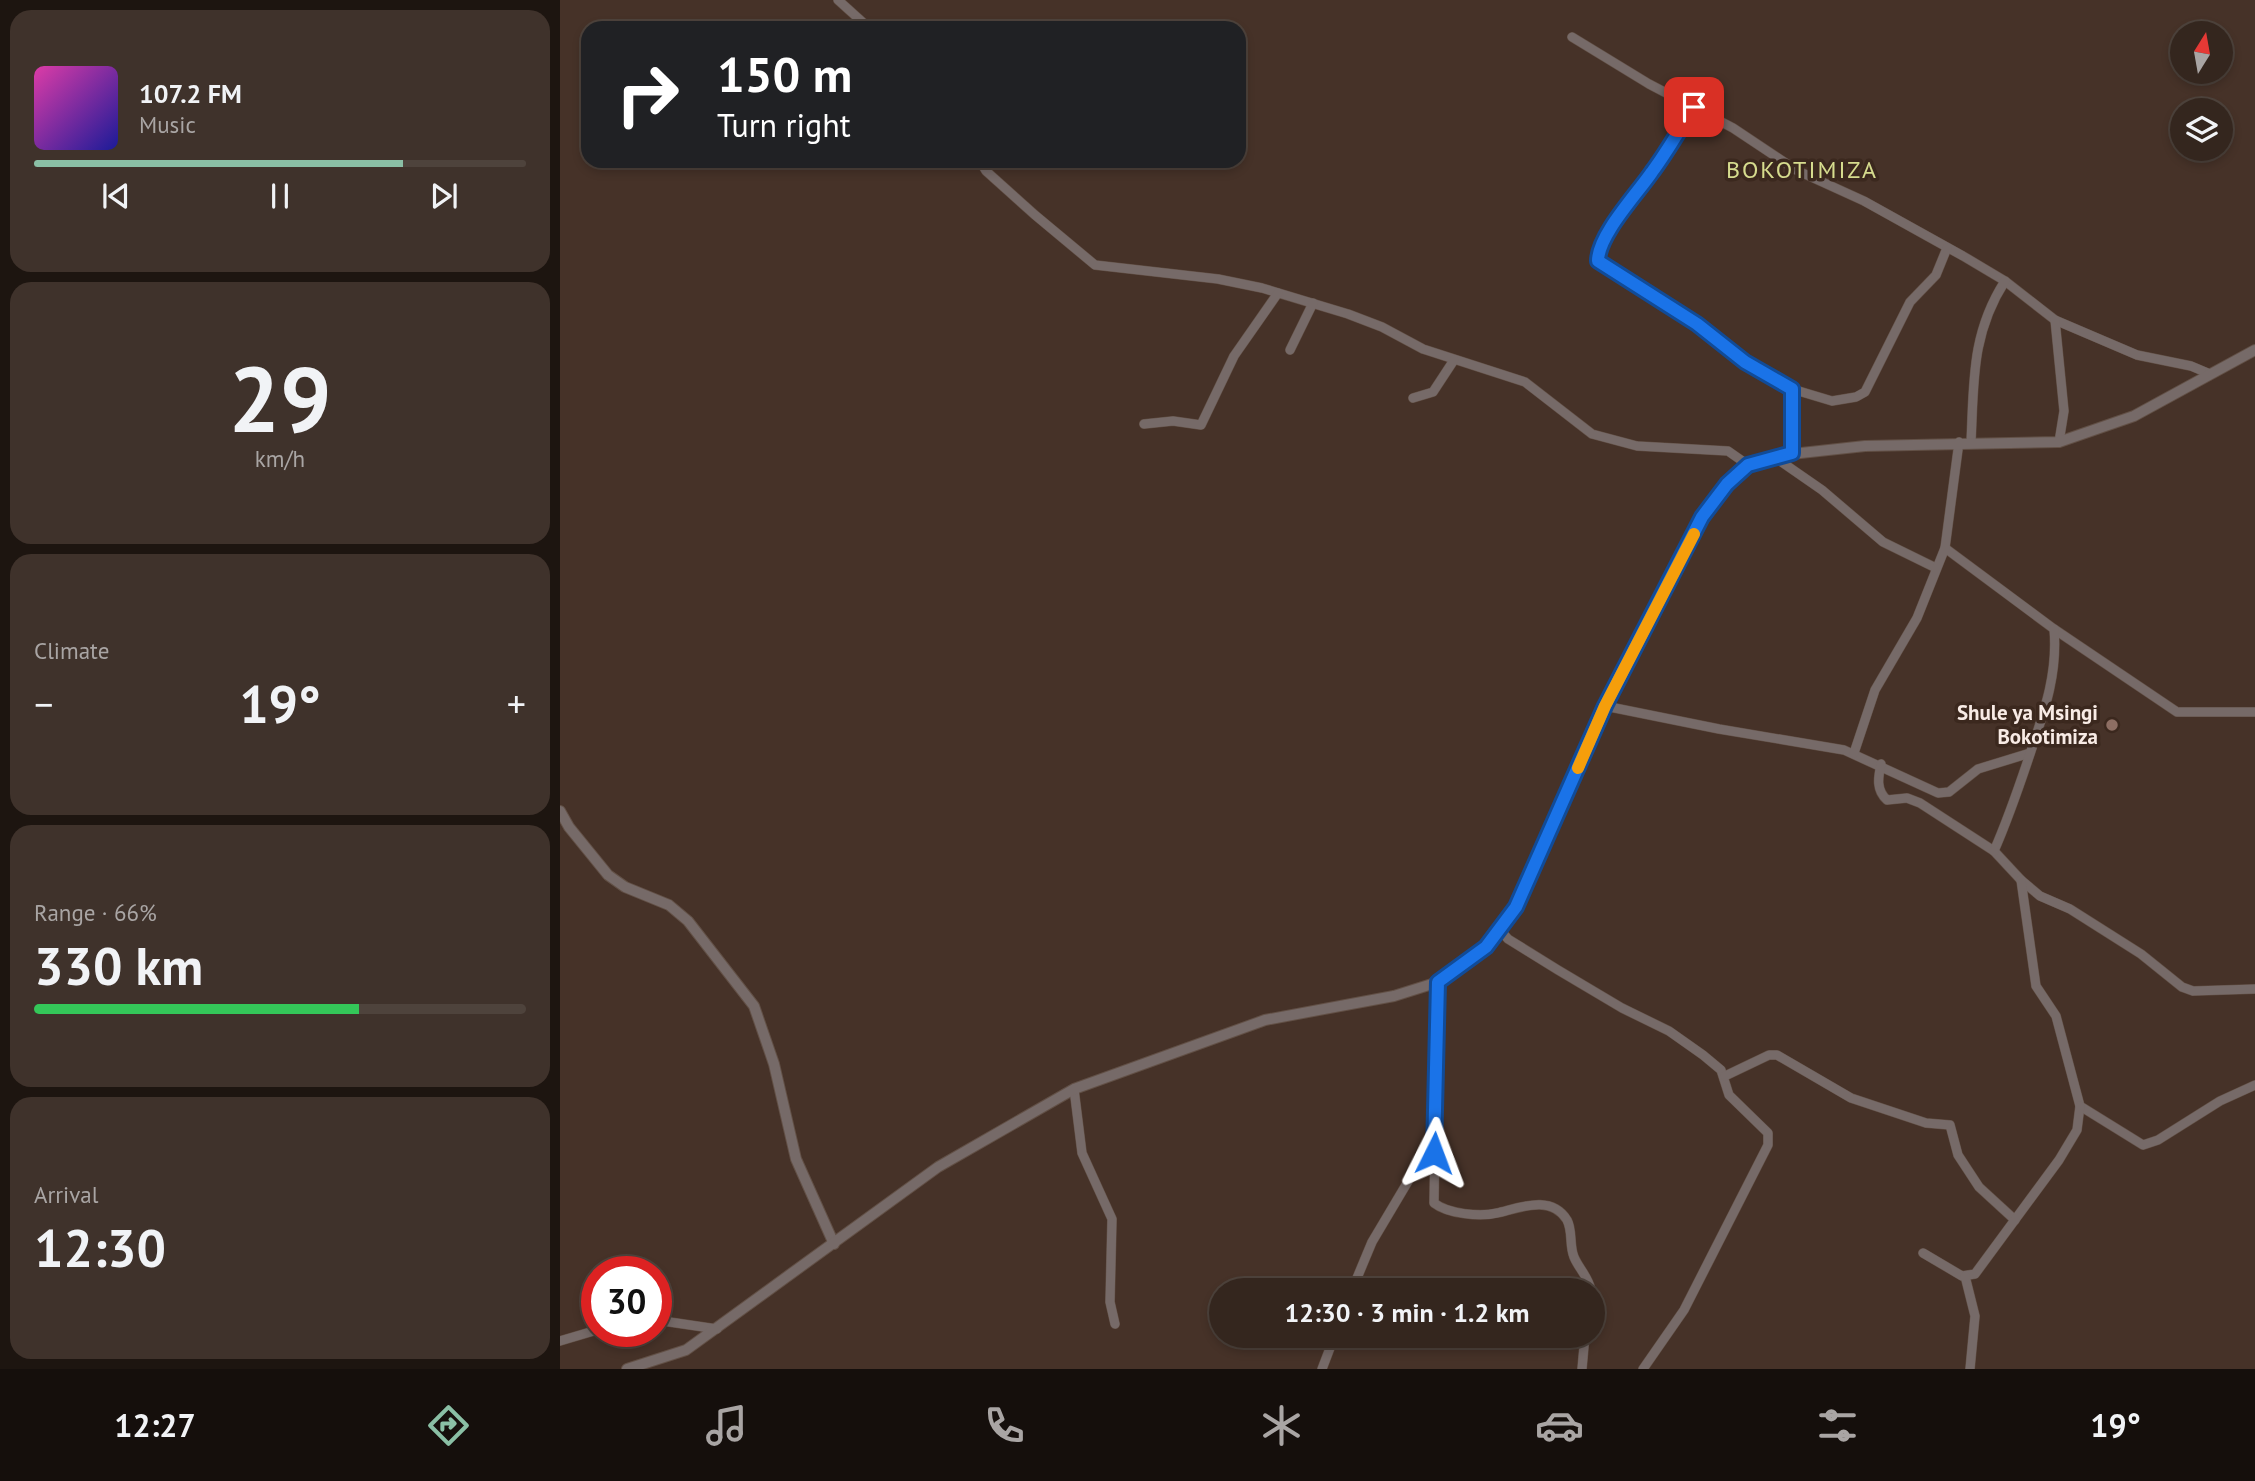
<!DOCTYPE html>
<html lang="en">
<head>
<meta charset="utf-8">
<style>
  :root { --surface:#34261e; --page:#3f322b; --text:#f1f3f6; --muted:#a9a5a4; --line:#4e433c; --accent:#8abfa5 }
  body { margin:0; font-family:"PT Sans",sans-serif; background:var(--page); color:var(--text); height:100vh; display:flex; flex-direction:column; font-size:26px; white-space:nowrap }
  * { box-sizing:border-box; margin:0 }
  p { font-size:23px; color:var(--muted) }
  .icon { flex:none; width:38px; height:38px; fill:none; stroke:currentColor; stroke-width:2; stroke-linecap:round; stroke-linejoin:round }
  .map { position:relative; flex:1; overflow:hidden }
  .panel { display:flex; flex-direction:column; gap:10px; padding:10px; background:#1d1510; width:560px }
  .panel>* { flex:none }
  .hud { position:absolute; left:21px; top:21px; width:665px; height:147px; border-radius:21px; box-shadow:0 4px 10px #0003,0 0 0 2px var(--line); background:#202124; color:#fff; overflow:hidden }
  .needle { width:46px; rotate:11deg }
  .controls { position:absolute; left:1610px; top:21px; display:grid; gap:14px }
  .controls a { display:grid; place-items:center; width:63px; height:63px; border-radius:50%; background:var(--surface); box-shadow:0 4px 10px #0003,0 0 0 2px var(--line); font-size:35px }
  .speed { position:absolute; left:21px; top:1256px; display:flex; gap:14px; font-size:35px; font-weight:700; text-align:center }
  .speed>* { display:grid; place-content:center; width:91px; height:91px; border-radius:50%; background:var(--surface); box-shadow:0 4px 10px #0003,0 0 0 2px var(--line); line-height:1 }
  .speed .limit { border:10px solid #d22; background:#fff; color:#111 }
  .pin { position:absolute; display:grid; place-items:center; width:60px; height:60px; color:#fff; margin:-30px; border-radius:14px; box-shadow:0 4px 10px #0006 }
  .me { position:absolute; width:77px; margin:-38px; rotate:3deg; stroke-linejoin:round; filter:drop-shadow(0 0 5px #0008) }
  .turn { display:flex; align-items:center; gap:24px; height:147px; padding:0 21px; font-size:32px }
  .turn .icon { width:91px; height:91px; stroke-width:2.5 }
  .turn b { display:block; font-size:49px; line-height:60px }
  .big { font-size:52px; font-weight:700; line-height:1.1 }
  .panel .widget { flex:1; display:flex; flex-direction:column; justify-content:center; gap:10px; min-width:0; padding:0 24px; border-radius:21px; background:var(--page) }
  .panel .dial { align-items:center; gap:0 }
  .dial b { font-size:91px; line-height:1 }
  .song { display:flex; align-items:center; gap:21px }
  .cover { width:84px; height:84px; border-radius:10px; background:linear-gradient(135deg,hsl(320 70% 55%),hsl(240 70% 35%)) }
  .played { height:7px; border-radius:4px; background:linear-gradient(90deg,var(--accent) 75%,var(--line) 75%) }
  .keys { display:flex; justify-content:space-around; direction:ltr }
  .heat { display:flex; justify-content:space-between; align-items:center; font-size:38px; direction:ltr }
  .charge { height:10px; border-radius:5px; background:linear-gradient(90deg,#34c759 66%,var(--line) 0) }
  .trip { position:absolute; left:649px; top:1278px; width:396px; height:70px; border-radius:35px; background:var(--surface); box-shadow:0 4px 10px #0003,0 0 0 2px var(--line); font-weight:700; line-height:70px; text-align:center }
  .tabs { display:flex; height:112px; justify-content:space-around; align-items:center; background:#150f0c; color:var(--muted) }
  .tabs .icon { width:49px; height:49px }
  .tabs .active { color:var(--accent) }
  .tabs b { font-size:32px; color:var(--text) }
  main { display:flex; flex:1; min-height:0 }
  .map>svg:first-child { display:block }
</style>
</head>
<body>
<main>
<section class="panel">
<div class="widget">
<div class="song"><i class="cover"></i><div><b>107.2 FM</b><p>Music</p></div></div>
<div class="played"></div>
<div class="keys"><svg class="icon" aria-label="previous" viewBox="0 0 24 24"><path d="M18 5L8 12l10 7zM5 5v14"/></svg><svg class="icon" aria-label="pause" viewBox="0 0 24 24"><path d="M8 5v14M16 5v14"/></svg><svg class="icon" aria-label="next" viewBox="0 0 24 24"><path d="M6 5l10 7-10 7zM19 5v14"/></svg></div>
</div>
<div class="widget dial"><b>29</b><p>km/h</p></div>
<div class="widget"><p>Climate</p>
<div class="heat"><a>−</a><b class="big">19°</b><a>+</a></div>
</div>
<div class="widget"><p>Range · 66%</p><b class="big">330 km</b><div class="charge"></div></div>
<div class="widget"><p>Arrival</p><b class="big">12:30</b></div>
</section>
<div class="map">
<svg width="1695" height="1369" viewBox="0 0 1695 1369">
  <rect width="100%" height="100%" fill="#463228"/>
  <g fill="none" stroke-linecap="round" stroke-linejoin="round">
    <defs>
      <g id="minor">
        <polyline points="278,0 309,28"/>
        <polyline points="1012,37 1089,84 1173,128 1236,170 1304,201 1403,256 1445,281 1495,320 1577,355 1631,366 1650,374"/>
        <polyline points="1134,107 1039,251 1038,261 1137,324 1185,362 1232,389 1272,401 1296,397 1305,392 1350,302 1376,275 1387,248"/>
        <polyline points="420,161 426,171 475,215 535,265 658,279 702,288 788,314 822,327 863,349 965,382 1032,434 1077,446 1168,451 1188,465"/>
        <polyline points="1495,320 1504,411 1499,442"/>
        <polyline points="730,350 753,303"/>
        <polyline points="1232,389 1232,453"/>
        <polyline points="853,398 873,392 894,360"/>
        <polyline points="584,424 613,421 641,425 674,356 718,293"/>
        <path d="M1411 442C1414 382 1411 334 1445 281"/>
        <polyline points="1213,456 1262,490 1323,542 1376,568"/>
        <polyline points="1385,548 1494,629 1617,712 1695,712"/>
        <polyline points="1045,706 1159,729 1284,750 1378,793 1389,792 1418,769 1470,753"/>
        <polyline points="1294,753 1315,690 1357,618 1385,548 1399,442"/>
        <path d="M1321 764C1318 778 1316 790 1327 800L1347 798 1360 803 1434 851 1461 880 1480 896 1510 909 1581 954 1622 987 1633 991 1695 989"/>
        <path d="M1434 851C1448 819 1459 787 1470 754 1484 712 1498 674 1494 629"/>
        <polyline points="1461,880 1476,986 1496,1016 1520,1106 1583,1145 1598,1140 1660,1101 1695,1085"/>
        <polyline points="941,931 948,939 998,970 1062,1008 1109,1031 1143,1055 1161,1070 1169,1095 1208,1133 1208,1145 1124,1310 1083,1369"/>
        <polyline points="1165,1076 1209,1055 1217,1055 1291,1098 1366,1123 1390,1125 1398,1155 1419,1187 1455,1220"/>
        <polyline points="514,1089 522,1153 552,1219 550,1302 555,1324"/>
        <path d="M875 1138 874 1203C888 1214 920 1217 937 1213 959 1208 991 1194 1007 1220 1013 1231 1009 1245 1014 1257 1019 1269 1028 1276 1031 1290"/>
        <polyline points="1363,1253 1402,1276 1415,1274 1499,1160 1517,1130 1520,1106"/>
        <polyline points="1405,1276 1415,1316 1410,1369"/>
        <polyline points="792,1290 812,1242 875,1136 878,982"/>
        <polyline points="96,1320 157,1329"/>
        <polyline points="0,1341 37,1330"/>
        <polyline points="762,1369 775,1335"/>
        <polyline points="1022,1369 1025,1335"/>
      </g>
      <g id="tertiary">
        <polyline points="0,811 9,827 48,875 65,887 109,905 128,921 194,1006 214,1064 236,1159 274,1244"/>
        <polyline points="67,1369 126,1350 378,1167 514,1089 705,1020 834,996 872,984 926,947 941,931 966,888 1045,706 1142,518 1167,484 1188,465 1213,456 1305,446 1499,442 1574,416 1695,350"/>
      </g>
    </defs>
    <use href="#minor" stroke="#625046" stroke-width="10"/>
    <use href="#tertiary" stroke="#625046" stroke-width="12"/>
    <use href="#minor" stroke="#766a68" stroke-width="9"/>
    <use href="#tertiary" stroke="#766a68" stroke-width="10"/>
  </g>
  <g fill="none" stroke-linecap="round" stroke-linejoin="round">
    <defs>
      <path id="route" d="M874 1153 878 982 926 947 956 907 1045 706 1142 517 1167 484 1188 465 1232 453V389L1185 362 1137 324 1038 261C1038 235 1077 194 1092 172 1107 152 1120 129 1134 107"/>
    </defs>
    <use href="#route" stroke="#114b97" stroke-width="18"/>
    <use href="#route" stroke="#1a73e8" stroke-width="12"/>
    <polyline stroke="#f59e0b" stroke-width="12" points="1018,768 1045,706 1134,534"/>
  </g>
  <circle fill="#8d6e63" stroke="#3b281e" stroke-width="2.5" cx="1552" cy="725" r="7"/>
  <g text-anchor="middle" stroke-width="7" stroke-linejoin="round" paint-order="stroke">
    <g font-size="21" font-weight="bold" fill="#f8ebe5" stroke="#3b281e" text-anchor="end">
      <text x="1538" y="720">Shule ya Msingi<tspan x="1538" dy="24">Bokotimiza</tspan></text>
    </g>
    <g font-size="24" letter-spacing="2" fill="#d6dc8e" stroke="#3b281e">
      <text x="1242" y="178">BOKOTIMIZA</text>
    </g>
  </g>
</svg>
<div class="controls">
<a><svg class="needle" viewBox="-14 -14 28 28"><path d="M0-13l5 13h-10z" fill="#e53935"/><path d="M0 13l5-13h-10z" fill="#a9a5a4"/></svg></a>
<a><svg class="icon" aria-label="layers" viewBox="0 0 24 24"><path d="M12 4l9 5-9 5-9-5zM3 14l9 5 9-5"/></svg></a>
</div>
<div class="speed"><div class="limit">30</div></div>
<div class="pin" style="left:1134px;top:107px;background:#d93025"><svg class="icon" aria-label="arrive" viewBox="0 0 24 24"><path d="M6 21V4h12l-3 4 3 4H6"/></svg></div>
<svg class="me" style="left:874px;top:1153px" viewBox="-20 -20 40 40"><path d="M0-17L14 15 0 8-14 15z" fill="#1a73e8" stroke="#fff" stroke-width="4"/></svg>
<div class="trip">12:30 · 3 min · 1.2 km</div>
<div class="hud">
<div class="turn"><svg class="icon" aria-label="right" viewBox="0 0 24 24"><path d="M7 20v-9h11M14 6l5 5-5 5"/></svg><div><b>150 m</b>Turn right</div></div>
</div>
</div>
</main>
<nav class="tabs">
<b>12:27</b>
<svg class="icon active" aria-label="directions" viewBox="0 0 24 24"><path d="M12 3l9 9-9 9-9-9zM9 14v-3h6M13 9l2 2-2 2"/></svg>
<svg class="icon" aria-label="music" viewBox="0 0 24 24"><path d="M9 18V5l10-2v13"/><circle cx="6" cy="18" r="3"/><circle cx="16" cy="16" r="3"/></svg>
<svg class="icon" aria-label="phone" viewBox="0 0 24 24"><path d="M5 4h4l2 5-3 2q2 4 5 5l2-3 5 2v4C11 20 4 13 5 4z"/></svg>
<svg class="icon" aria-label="climate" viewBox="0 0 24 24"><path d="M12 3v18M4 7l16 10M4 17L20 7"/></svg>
<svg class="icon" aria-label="car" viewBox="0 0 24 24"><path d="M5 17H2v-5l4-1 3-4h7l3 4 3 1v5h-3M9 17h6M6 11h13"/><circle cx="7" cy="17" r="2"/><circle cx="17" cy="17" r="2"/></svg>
<svg class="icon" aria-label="filters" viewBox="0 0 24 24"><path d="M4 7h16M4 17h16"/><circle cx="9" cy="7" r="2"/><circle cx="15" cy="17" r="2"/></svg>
<b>19°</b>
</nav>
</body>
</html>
